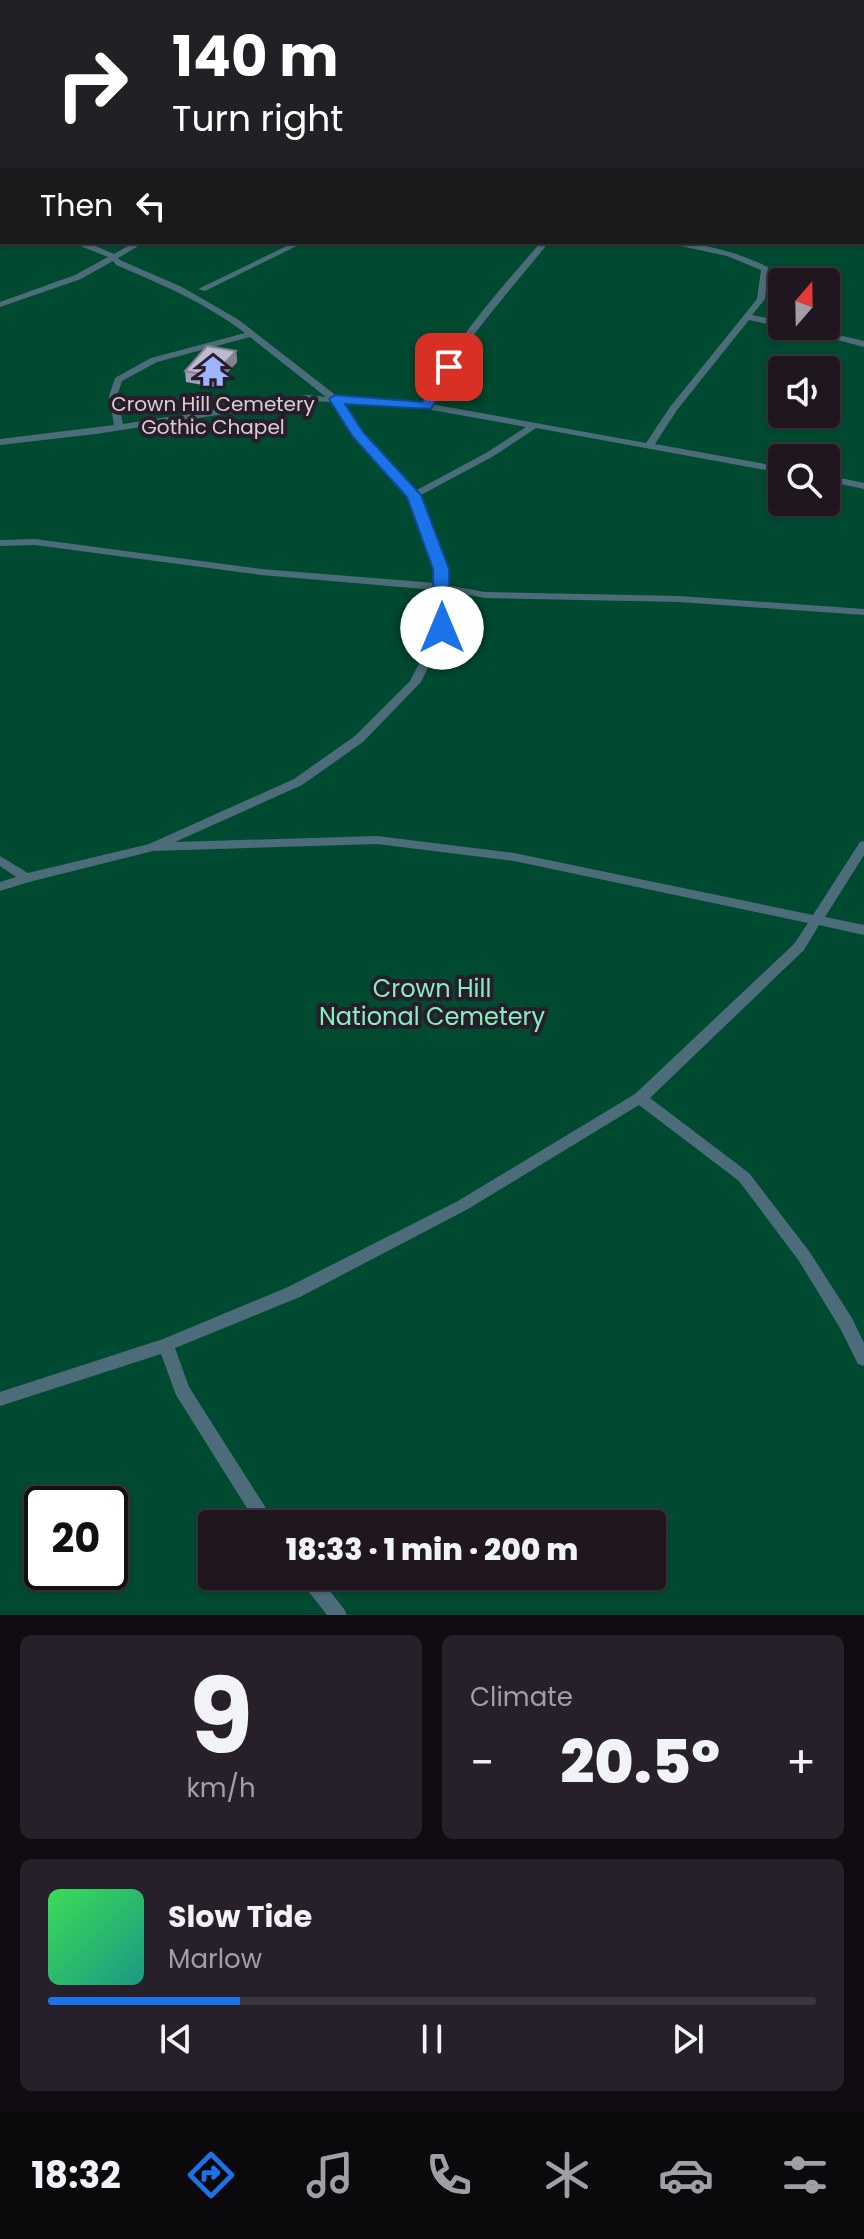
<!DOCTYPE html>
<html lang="en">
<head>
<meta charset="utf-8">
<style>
  :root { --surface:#1f1620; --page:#271f29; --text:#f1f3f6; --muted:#a19fa5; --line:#3c353e; --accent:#1a73e8 }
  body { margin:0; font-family:Poppins,sans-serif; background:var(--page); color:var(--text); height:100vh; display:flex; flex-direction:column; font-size:30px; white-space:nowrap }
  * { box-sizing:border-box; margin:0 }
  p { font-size:26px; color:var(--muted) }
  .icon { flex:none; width:44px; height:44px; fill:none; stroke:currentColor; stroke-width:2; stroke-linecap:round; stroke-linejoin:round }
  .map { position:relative; height:1615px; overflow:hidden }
  .panel { display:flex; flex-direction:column; gap:20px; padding:20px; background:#110c12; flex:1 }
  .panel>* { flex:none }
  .guide { position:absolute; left:0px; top:0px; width:864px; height:244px; box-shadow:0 2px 6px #0004,0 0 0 2px var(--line); background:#202124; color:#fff; overflow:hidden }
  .needle { width:52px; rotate:20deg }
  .buttons { position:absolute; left:768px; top:268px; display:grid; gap:16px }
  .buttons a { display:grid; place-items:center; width:72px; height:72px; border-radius:8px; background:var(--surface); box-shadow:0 2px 6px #0004,0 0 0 2px var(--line); font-size:40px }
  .speed { position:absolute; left:24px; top:1486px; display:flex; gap:16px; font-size:40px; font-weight:700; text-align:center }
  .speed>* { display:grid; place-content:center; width:104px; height:104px; border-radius:50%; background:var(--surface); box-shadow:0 2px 6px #0004,0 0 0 2px var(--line); line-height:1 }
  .speed .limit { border:4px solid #111; border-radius:12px; background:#fff; color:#111 }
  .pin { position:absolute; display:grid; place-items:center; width:68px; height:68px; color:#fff; margin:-34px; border-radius:16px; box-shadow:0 4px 12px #0006 }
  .me { position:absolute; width:88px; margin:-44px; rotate:0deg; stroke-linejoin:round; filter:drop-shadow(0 0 6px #0008) }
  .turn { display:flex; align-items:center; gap:28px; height:168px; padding:0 40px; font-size:36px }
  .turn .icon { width:104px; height:104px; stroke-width:2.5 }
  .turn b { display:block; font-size:56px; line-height:68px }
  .then { display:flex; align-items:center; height:76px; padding:0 40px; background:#0003; gap:16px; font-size:30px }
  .big { font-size:60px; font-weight:800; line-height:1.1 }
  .panel .widget { flex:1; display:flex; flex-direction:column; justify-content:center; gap:12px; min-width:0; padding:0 28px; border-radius:12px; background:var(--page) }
  .panel .dial { align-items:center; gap:0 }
  .dial b { font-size:104px; line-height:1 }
  .song { display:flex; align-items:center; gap:24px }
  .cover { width:96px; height:96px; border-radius:12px; background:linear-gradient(135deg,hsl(130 70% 55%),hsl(170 70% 35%)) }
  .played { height:8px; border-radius:4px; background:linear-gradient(90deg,var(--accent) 25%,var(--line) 25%) }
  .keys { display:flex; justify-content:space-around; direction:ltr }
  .heat { display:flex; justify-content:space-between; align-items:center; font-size:44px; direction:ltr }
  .panel .tiles { flex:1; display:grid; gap:20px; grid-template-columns:1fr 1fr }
  .widget:last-child { grid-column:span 2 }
  .trip { position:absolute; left:198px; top:1510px; width:468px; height:80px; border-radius:8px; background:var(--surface); box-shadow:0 2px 6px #0004,0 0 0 2px var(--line); font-weight:800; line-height:80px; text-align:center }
  .tabs { display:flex; height:128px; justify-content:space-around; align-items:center; background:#0c090d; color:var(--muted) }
  .tabs .icon { width:56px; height:56px }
  .tabs .active { color:var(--accent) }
  .tabs b { font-size:36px; color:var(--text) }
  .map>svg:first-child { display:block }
</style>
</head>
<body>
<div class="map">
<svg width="864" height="1615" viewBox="0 0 864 1615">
  <rect width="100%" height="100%" fill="#291d2b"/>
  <path fill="#004a31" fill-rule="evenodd" d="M0 0H864V1615H0ZM2 2H862V242H2ZM782 282H826V326H782ZM782 370H826V414H782ZM782 458H826V502H782ZM42 1504H110V1572H42ZM212 1524H652V1576H212Z"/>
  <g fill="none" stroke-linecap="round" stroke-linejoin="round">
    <g fill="#4d6c7a" fill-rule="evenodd">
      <polygon points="135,0 141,0 139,2 133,2"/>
      <polygon points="536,0 551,0 556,2 541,2"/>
      <rect x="0" y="43" width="2" height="4"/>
      <rect x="862" y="61" width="2" height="4"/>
      <rect x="0" y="76" width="2" height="4"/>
      <rect x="862" y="124" width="2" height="4"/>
      <rect x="0" y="144" width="2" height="5"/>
      <rect x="0" y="197" width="2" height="5"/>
      <rect x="862" y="218" width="2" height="4"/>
      <rect x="0" y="225" width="2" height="4"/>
      <path d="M70 242 89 243 114 254 135 242H145L118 258 122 261 182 287 239 320 338 397 423 403C452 342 497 293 541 242H549C507 295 461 342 431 404L646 443 670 407 757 299 761 270 727 256 662 242C699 242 735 251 768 267L765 299 752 315 782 321V326H784L782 327 749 320 677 410 655 444 782 467V473L536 428 492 457 419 496 446 569V585L485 592 679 596 864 609V615L679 602 485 598 447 591V628L421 682 363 742 302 785 175 842 377 836 514 853 813 915 860 842 864 841V855L825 917 864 925V935L819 925 804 950 650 1098 749 1173 809 1251 852 1318 864 1343V1366L858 1364 840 1328 799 1261 739 1181 639 1105 468 1209 300 1297 175 1348 189 1387 276 1524H257L176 1395 161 1354 0 1406V1392L163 1339 288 1287 458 1201 635 1094 794 944 808 923 514 861 377 844 153 851 29 882 0 891V882L16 877 0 866V856L28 873 149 844 294 779 355 736 410 681 437 628 436 590 261 575 35 545 0 546V540L35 539 261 569 436 583V569L409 496 355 436 333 402 307 401 96 434 0 445V439L114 425 109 396 115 378 151 358 245 333C206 303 161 284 116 265L113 261 81 279 0 307V302L75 275 108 257ZM250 337 326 397 307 395 123 424 117 396 122 381 157 362ZM342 403 426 409 526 427 486 453 415 491 361 432Z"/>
      <polygon points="295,242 305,242 205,291 198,289"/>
      <polygon points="785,326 799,326 864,341 864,347"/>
      <polygon points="826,475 864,483 864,489 826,481"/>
      <polygon points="298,1576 318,1576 344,1609 347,1615 327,1615 301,1582"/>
    </g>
  </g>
  <polygon fill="#a2a0b3" points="236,351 237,362 214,387 186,382 185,371"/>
  <polygon fill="#848292" points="236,351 237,362 214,387 213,376"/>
  <polygon fill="#bcbad0" stroke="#848292" stroke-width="2" points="207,346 236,351 213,376 185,371"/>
  <polygon fill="#1a73e8" stroke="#114b97" stroke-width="2" points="449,363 455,367 431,409 345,404 363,432 421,495 449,569 450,628 442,633 434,628 433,569 407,497 353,437 329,399 335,395 422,402 444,364"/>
  <defs>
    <symbol id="temple-bare" viewBox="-9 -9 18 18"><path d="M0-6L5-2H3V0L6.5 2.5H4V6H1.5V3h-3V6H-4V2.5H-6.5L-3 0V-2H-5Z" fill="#9eb4fd" stroke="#291d2b" stroke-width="2.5" paint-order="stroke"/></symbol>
  </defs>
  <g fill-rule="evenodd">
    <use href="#temple-bare" x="191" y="349" width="44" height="44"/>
  </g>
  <g text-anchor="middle" stroke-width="8" stroke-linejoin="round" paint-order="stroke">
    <g font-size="20" fill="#d7cfd8" stroke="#291d2b">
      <text x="213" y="411">Crown Hill Cemetery<tspan x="213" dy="23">Gothic Chapel</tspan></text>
    </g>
    <g font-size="24" fill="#84f0bf" stroke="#291d2b">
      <text x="432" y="997">Crown Hill<tspan x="432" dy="28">National Cemetery</tspan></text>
    </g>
  </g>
</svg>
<div class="buttons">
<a><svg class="needle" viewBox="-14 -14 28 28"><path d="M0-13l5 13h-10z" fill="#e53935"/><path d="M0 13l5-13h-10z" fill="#a19fa5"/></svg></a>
<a><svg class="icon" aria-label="sound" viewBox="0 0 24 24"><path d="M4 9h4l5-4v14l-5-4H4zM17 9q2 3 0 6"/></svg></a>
<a><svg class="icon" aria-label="search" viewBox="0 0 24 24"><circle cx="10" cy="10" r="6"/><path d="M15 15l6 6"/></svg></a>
</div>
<div class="speed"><div class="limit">20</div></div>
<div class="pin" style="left:449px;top:367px;background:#d93025"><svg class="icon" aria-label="arrive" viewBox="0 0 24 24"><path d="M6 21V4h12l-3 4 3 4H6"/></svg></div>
<svg class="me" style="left:442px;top:628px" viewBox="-20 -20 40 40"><circle r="19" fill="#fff"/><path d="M0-13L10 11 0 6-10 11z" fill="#1a73e8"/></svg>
<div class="trip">18:33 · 1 min · 200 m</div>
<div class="guide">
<div class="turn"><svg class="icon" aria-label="right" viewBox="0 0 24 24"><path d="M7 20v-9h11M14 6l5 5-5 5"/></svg><div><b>140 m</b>Turn right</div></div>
<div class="then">Then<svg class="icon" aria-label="left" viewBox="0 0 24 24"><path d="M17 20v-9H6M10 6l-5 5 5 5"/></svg></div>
</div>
</div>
<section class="panel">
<div class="tiles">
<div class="widget dial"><b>9</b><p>km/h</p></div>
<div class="widget"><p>Climate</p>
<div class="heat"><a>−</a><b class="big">20.5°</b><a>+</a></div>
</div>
<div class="widget">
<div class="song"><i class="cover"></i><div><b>Slow Tide</b><p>Marlow</p></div></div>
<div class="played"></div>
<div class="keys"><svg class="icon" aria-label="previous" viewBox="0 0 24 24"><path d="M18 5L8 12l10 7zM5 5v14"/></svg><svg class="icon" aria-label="pause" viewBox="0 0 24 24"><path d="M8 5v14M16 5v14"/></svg><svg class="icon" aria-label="next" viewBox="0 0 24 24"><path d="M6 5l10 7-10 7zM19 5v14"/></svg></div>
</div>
</div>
</section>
<nav class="tabs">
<b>18:32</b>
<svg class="icon active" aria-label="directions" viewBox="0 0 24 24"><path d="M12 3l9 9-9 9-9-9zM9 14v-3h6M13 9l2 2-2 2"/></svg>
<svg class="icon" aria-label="music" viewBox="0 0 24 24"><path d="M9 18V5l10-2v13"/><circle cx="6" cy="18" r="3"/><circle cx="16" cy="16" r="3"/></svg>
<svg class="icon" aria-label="phone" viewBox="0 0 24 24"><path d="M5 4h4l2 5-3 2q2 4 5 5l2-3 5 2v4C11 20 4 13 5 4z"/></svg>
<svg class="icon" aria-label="climate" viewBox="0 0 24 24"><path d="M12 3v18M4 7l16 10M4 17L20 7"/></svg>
<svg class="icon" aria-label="car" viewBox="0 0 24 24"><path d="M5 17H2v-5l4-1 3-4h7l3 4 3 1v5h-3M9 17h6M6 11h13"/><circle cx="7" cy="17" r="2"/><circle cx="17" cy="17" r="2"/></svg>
<svg class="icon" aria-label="filters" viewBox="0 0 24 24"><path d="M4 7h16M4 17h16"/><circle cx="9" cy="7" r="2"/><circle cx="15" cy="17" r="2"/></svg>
</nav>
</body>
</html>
